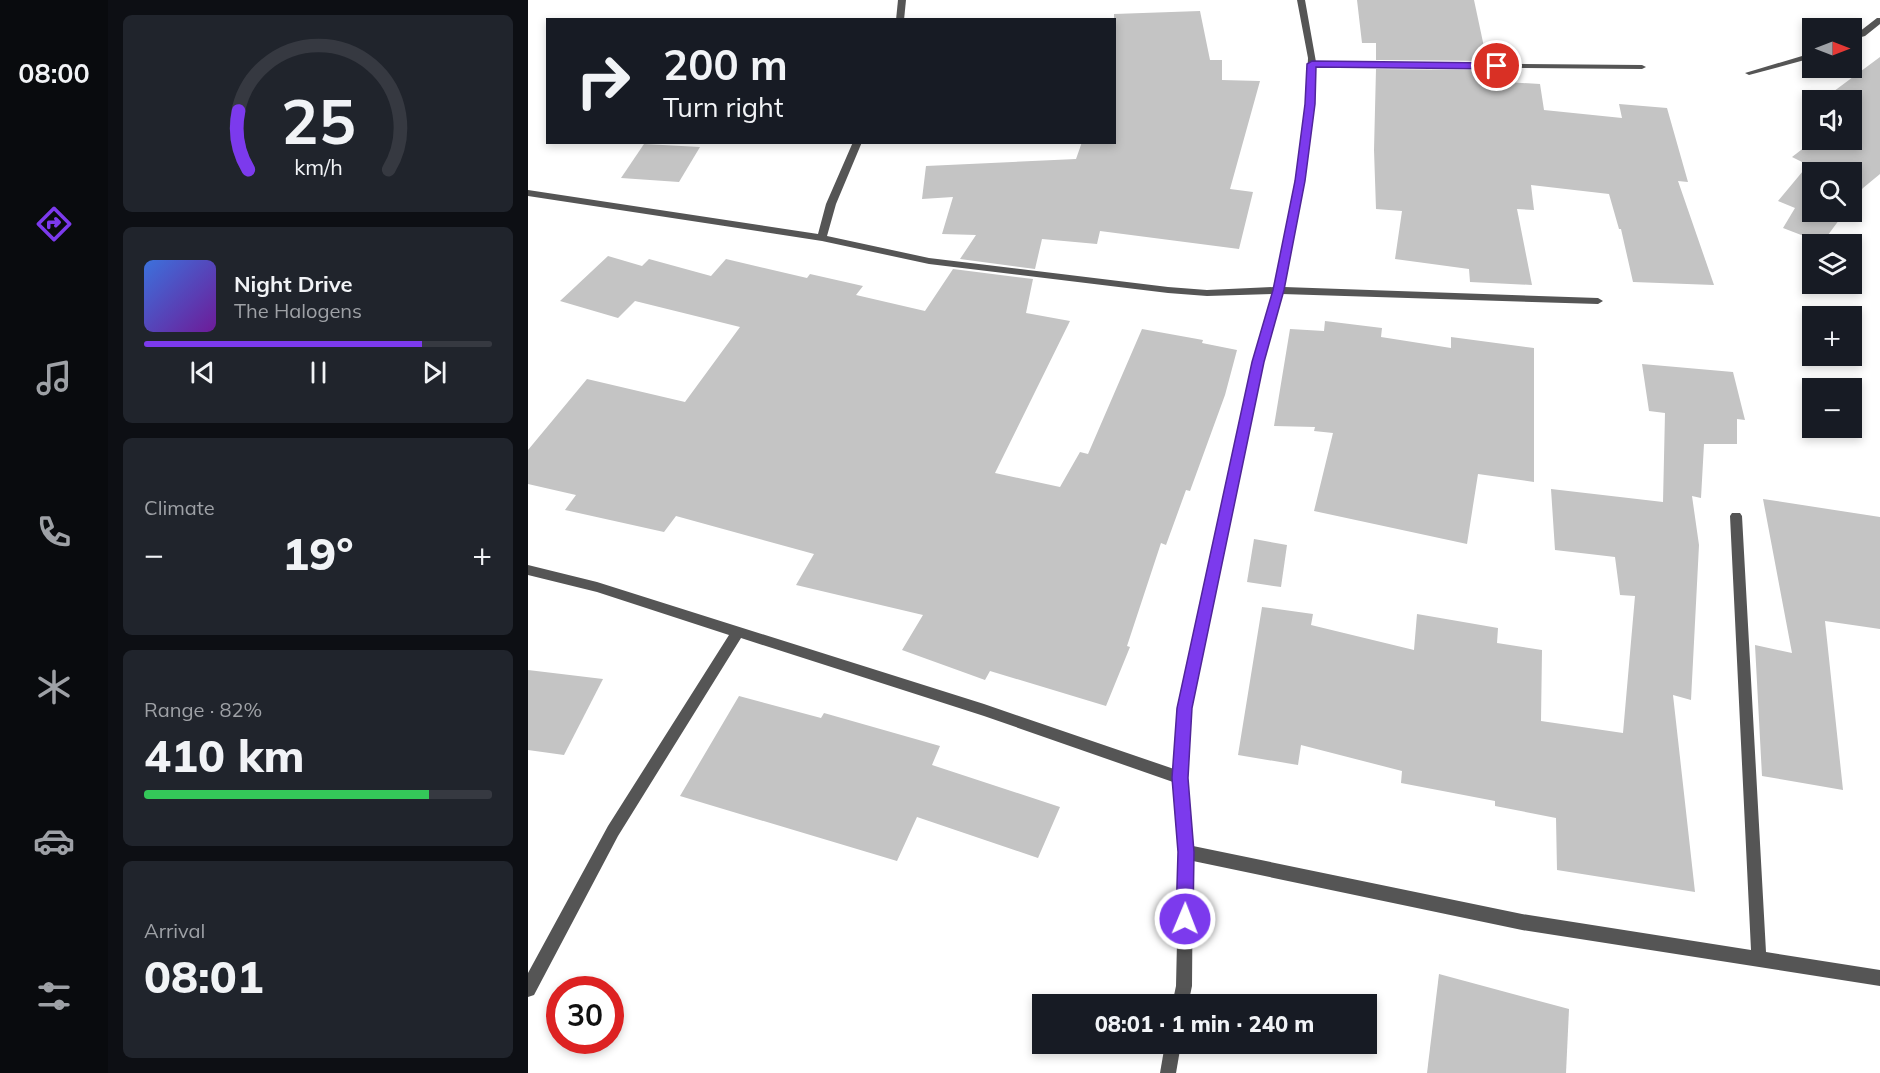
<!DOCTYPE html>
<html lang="en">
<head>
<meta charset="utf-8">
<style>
  :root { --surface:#171b24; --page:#20242c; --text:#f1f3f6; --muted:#9ea1a6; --line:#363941; --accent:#7c3aed }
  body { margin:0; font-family:Mulish,sans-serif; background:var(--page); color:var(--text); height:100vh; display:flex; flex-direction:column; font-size:22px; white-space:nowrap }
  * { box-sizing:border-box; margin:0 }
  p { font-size:20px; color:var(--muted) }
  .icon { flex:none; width:33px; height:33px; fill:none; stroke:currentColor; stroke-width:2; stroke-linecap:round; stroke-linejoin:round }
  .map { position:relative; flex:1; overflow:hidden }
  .side { display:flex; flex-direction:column; gap:15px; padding:15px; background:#0d0f14; width:420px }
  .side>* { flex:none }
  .banner { position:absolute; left:18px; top:18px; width:570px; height:126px; border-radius:0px; box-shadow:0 3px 9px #0003; background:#171b24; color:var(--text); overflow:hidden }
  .needle { width:39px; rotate:90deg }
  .tools { position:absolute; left:1274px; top:18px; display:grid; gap:12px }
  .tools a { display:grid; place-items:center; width:60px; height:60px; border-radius:0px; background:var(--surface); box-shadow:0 3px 9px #0003; font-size:30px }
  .speed { position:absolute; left:18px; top:976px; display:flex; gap:12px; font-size:30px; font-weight:700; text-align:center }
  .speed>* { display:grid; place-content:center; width:78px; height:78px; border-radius:50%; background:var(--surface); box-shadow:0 3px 9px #0003; line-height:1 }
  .speed .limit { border:9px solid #d22; background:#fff; color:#111 }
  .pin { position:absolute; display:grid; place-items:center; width:51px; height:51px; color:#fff; margin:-26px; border:3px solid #fff; border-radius:50%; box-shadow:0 2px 6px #0007 }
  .me { position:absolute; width:66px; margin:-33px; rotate:1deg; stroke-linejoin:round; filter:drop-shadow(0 0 4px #0008) }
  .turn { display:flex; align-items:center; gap:21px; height:126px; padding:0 18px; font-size:27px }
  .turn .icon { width:78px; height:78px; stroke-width:2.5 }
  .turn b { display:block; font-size:42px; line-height:51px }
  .big { font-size:45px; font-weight:800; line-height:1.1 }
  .side .card { flex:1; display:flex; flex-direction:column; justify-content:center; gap:9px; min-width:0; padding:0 21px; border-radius:9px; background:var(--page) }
  .side .dial { align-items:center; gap:0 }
  .dial svg { height:156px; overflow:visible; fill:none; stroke:var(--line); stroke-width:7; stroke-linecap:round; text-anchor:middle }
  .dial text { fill:var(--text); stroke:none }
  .song { display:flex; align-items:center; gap:18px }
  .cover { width:72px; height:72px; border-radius:9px; background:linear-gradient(135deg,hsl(220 70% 55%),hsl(280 70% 35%)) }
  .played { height:6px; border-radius:3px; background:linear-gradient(90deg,var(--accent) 80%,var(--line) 80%) }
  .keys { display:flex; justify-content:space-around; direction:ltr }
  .heat { display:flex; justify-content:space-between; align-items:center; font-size:33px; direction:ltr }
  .charge { height:9px; border-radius:4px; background:linear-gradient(90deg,#34c759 82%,var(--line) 0) }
  .trip { position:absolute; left:504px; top:994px; width:345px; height:60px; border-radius:0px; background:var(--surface); box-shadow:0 3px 9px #0003; font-weight:800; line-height:60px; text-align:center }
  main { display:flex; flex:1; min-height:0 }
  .tab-bar { display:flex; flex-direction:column; width:108px; justify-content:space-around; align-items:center; background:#090b0e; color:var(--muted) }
  .tab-bar .icon { width:42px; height:42px }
  .tab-bar .on { color:var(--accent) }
  .tab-bar b { font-size:27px; color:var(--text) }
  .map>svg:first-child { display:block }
</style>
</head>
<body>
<main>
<nav class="tab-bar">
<b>08:00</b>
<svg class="icon on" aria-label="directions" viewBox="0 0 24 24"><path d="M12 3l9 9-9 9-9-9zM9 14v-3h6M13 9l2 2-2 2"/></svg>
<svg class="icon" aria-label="music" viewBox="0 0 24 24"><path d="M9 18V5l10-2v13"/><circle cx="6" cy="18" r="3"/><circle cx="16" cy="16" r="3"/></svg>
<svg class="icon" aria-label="phone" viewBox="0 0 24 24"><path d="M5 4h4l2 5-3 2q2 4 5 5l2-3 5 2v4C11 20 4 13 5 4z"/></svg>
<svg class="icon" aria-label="climate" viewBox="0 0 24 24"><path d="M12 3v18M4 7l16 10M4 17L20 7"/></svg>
<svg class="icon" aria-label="car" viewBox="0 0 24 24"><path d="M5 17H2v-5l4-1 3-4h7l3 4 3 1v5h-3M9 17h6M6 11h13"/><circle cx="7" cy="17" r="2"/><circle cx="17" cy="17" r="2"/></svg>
<svg class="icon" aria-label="filters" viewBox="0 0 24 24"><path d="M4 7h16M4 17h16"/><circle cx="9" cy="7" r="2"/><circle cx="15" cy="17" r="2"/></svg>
</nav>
<section class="side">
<div class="card dial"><svg viewBox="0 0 100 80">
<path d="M14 69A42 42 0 1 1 86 69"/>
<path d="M14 69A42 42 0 0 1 9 39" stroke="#7c3aed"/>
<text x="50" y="56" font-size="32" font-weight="700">25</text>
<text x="50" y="72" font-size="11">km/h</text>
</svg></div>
<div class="card">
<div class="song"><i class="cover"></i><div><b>Night Drive</b><p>The Halogens</p></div></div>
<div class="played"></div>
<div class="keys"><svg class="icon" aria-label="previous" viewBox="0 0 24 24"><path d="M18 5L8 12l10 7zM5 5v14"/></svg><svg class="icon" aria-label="pause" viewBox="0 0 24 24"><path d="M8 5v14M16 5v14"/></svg><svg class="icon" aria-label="next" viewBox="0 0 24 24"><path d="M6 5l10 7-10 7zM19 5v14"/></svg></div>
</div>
<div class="card"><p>Climate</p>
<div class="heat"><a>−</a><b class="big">19°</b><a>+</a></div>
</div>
<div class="card"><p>Range · 82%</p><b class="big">410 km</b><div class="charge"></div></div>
<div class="card"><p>Arrival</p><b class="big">08:01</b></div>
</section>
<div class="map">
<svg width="1352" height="1073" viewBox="0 0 1352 1073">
  <rect width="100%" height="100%" fill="#fff"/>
  <g fill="#c4c4c4">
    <polygon points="829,0 946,0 959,61 848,60 848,43 834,43"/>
    <polygon points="672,11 682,60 694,60 694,80 732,81 702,189 725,192 711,249 572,231 569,244 514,239 507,269 432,259 448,235 414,234 425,197 394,199 398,166 548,159 554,142 586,142 586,14"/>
    <polygon points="1352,57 1352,174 1335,188 1323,204 1323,172 1284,172 1284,212 1317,212 1294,243 1255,228 1267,208 1250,201 1280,165 1264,157 1286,140 1323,140 1323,100 1294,100"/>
    <polygon points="848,69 961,70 963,81 1012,84 1016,110 1094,118 1091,104 1139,108 1160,182 1150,181 1186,285 1105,282 1093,229 1091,229 1081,194 1003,185 1006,210 989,209 1004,285 942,282 941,269 867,259 874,211 848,209 846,150"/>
    <polygon points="116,144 172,147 151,182 93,178"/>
    <polygon points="80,256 114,266 121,259 183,276 198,259 279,278 282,274 335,286 328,295 397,311 425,269 505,279 498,313 542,321 467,473 532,487 552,452 560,454 614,329 675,340 674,343 709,350 697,395 662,491 658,490 638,545 633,543 599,646 602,647 578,706 462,671 457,680 374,650 395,615 268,585 286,554 148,516 136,532 37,510 48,495 0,484 0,450 59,379 157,402 212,327 107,301 90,318 32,301"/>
    <polygon points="797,321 854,328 853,337 923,348 923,337 1006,348 1006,482 950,474 939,544 786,511 805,433 786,431 787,427 746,426 762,329 796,331"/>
    <polygon points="1114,364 1205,372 1217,420 1209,419 1209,444 1176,444 1173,498 1164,496 1171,545 1163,700 1145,695 1167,892 1029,870 1028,818 967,806 967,801 873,783 874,771 773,745 770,765 710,755 734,607 785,614 783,625 886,650 889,614 970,628 969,643 1014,650 1013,721 1095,733 1107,596 1092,595 1087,557 1027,550 1023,489 1135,502 1137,413 1121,411"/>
    <polygon points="1235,499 1352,517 1352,629 1297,621 1315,790 1234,776 1227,645 1264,653"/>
    <polygon points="726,539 759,545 753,587 719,582"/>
    <polygon points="0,670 75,679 36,755 0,750"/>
    <polygon points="211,696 293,718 296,713 412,746 404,765 532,807 510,858 389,817 369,861 152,796"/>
    <polygon points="911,974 1041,1009 1038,1073 899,1073"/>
  </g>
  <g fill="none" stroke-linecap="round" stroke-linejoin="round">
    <g fill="#555" fill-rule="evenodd">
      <polygon points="370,0 378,0 376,20 368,20"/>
      <path d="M769 0H777L788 62 1114 65 1118 67 1114 69 788 66C785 141 770 214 756 287L1070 298 1075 301 1070 304 754 294 735 362 663 708 659 778 665 846 994 914 1223 950 1202 516 1204 513H1212L1214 516 1238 952 1352 970V986L994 930 665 861 664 986 660 1005H644L648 986 651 852 645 782 456 716 213 638 90 836 6 995 0 997V973L80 826 201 635 69 592 0 575V565L69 582 456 704 646 769 649 708 725 362 744 294 679 296 640 293 401 264 294 241 0 196V190L290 234 298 204 325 142H334L308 204 299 236 401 258 640 287 679 290 746 287 767 181 778 104 780 58Z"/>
      <polygon points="1349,18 1352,18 1352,24 1337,36 1323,40 1323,35 1331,32"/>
      <polygon points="1284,53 1284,58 1221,75 1217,73"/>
      <polygon points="637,1044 653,1044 648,1073 632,1073"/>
    </g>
  </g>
  <polygon fill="#7c3aed" stroke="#51269a" stroke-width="1.5" points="784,61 969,63 974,66 969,69 788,67 787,104 777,181 756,290 736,362 664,708 660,778 666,852 665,919 663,925 657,927 651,925 648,919 650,852 644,778 649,708 724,362 745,290 767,181 777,104 779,64"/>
</svg>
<div class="tools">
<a><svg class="needle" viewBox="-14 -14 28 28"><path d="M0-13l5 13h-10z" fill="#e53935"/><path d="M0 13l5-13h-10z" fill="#9ea1a6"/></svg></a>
<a><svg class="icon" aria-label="sound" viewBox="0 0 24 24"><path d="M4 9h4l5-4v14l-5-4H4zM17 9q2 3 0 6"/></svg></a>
<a><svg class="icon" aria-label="search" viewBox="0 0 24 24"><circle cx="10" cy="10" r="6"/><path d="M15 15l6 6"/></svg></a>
<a><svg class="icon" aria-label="layers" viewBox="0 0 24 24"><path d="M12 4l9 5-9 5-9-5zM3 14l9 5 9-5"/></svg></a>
<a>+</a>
<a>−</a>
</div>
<div class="speed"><div class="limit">30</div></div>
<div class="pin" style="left:969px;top:66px;background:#d93025"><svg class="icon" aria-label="arrive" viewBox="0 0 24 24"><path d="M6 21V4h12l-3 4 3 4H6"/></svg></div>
<svg class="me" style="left:657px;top:919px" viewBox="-20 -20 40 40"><circle r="17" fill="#7c3aed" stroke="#fff" stroke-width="3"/><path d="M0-11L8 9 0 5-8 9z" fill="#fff"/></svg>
<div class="trip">08:01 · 1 min · 240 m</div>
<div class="banner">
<div class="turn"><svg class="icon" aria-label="right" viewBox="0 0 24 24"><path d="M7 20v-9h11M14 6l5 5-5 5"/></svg><div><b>200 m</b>Turn right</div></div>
</div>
</div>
</main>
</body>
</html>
